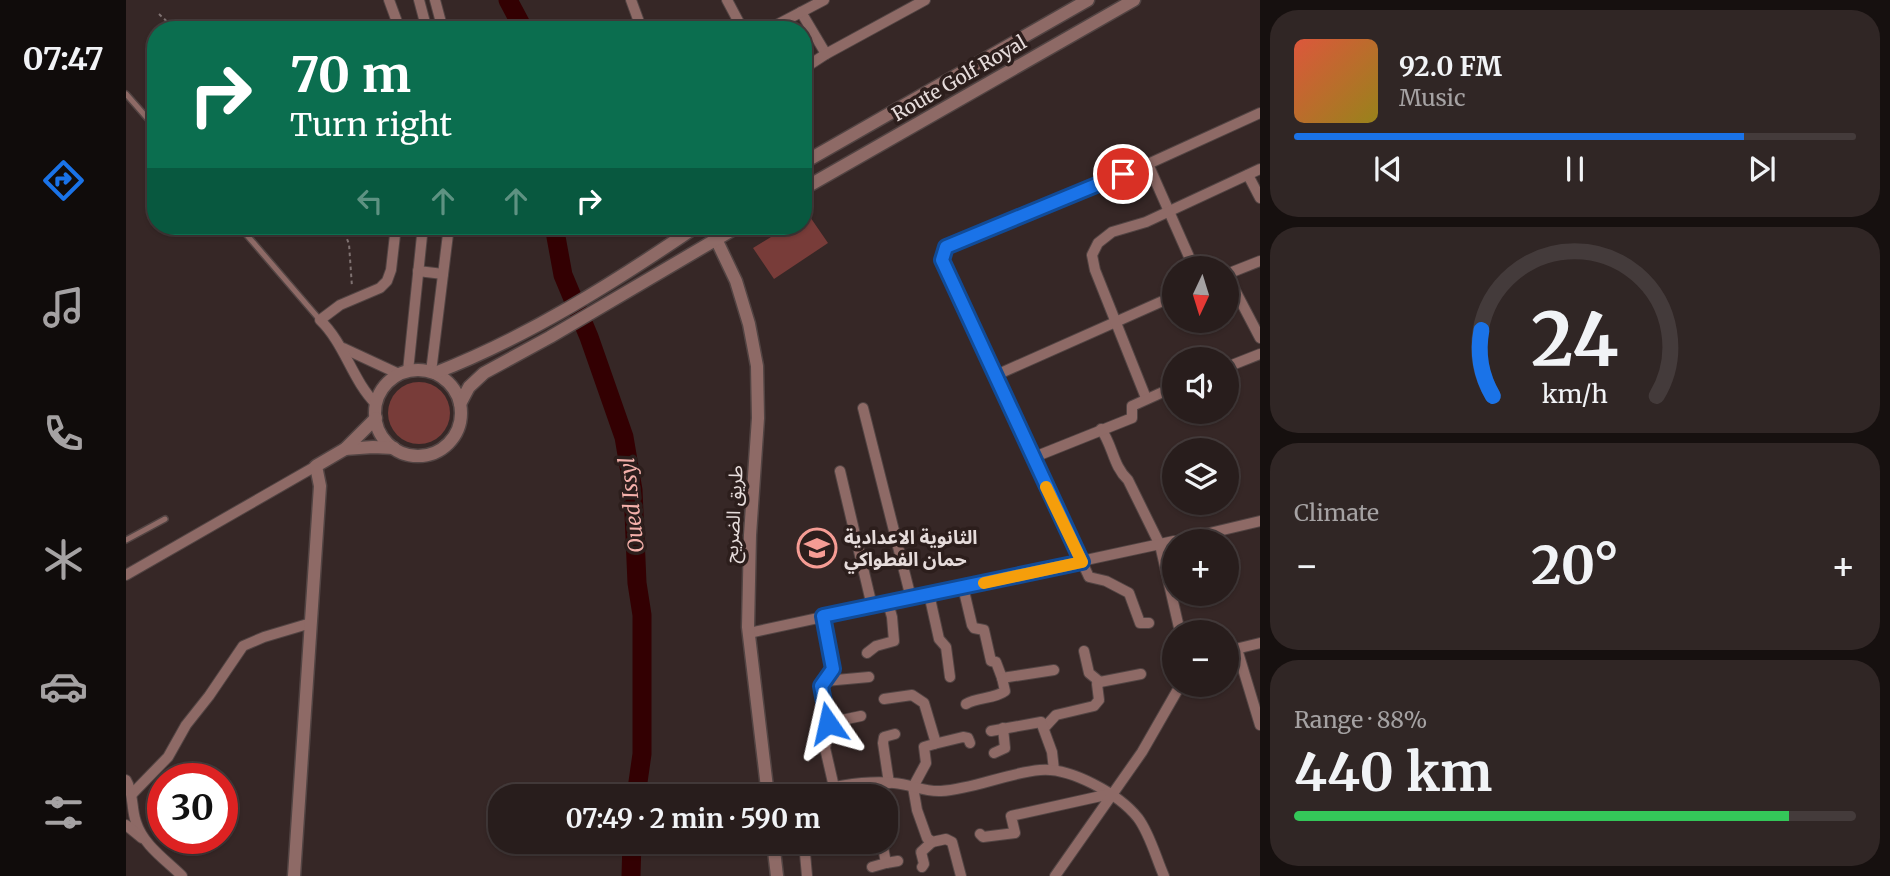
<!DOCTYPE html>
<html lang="en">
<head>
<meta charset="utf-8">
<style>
  :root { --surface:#281d1c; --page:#302625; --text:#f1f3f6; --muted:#a5a2a3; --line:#443b3b; --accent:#1a73e8 }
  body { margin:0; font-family:Merriweather,"Noto Sans Arabic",serif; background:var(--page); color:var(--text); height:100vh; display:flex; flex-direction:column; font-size:26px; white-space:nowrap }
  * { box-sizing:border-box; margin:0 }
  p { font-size:23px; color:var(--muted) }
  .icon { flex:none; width:38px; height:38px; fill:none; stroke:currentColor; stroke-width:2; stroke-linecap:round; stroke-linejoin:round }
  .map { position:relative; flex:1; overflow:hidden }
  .details { display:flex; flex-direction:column; gap:10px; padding:10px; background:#16100f; width:630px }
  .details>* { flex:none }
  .hud { position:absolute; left:21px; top:21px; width:665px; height:214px; border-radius:28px; box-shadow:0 2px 5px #0004,0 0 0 2px var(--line); background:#0b6e4f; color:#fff; overflow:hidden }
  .needle { width:46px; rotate:184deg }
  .controls { position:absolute; left:1036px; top:256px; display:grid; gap:14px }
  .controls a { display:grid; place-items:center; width:77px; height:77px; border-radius:50%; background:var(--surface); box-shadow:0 2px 5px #0004,0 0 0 2px var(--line); font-size:35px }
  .speed { position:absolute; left:21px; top:763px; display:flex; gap:14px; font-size:35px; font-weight:700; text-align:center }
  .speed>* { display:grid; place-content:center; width:91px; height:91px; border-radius:50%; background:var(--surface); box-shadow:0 2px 5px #0004,0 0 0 2px var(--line); line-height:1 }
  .speed .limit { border:10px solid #d22; background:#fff; color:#111 }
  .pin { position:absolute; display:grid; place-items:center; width:60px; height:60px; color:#fff; margin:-30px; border:4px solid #fff; border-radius:50%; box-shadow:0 2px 7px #0007 }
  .me { position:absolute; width:77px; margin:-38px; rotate:349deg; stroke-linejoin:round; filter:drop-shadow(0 0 5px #0008) }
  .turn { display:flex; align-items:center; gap:24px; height:147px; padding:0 28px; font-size:32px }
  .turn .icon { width:91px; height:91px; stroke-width:2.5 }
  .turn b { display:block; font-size:49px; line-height:60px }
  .lanes { display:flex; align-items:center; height:66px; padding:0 28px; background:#0003; justify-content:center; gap:35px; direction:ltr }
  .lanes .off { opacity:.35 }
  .big { font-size:52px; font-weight:700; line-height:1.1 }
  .details .tile { flex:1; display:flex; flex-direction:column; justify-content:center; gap:10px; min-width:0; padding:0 24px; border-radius:28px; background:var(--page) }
  .details .dial { align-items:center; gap:0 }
  .dial svg { height:182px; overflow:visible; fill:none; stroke:var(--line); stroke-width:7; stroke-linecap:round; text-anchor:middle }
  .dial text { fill:var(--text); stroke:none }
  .song { display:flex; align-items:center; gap:21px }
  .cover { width:84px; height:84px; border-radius:10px; background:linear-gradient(135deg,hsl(10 70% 55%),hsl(50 70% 35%)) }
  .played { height:7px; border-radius:4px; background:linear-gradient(90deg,var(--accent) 80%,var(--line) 80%) }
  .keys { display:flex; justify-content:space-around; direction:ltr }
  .heat { display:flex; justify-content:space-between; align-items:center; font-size:38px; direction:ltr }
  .charge { height:10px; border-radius:5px; background:linear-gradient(90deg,#34c759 88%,var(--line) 0) }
  .trip { position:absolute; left:362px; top:784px; width:410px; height:70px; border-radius:28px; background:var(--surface); box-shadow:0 2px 5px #0004,0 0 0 2px var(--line); font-weight:700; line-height:70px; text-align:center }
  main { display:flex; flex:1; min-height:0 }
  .tab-bar { display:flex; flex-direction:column; width:126px; justify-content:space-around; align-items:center; background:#100c0b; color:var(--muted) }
  .tab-bar .icon { width:49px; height:49px }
  .tab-bar .current { color:var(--accent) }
  .tab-bar b { font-size:32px; color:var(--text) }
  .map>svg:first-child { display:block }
</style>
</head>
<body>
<main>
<nav class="tab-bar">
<b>07:47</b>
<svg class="icon current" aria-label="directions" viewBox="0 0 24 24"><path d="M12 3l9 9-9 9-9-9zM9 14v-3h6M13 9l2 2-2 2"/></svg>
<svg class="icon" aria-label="music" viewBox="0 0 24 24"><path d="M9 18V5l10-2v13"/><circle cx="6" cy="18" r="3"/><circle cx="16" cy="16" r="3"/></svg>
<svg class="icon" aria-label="phone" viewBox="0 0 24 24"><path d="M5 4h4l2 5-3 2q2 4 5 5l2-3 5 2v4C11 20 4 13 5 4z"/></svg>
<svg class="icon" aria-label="climate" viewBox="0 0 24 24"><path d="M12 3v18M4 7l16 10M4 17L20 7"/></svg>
<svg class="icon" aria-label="car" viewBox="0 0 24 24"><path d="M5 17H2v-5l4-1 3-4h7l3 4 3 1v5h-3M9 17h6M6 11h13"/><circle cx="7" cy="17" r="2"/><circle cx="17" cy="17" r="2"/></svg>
<svg class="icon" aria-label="filters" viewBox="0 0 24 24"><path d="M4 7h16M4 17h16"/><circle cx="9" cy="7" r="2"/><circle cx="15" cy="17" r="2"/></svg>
</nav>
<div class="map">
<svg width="1134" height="876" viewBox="0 0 1134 876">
  <rect width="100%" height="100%" fill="#362726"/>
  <g fill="#783c39">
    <polygon points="682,214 702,243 648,279 627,248 663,226 677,226 677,217"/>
    <circle cx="293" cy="413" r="31"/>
  </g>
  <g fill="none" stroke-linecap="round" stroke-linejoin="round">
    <g stroke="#330002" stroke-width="19">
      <polyline points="382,0 398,30"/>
      <polyline points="428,226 437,275 463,337 498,437 507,490 511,583 516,615 516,754 510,796"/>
      <polyline points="505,876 506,842"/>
    </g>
    <defs>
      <g id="service">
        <polyline points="0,94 30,128"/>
        <polyline points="113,226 194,320"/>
        <polyline points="0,540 39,519"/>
      </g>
      <g id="minor">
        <polyline points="263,0 274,30"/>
        <polyline points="293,0 301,30"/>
        <polyline points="309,0 317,30"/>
        <polyline points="505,0 516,30"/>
        <polyline points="601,0 617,30"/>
        <polyline points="675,12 700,54"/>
        <polyline points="641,30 698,0"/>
        <polyline points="677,69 700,54 799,0"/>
        <polyline points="1022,164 1068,268"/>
        <polyline points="1122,175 1134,198"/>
        <polyline points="292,271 317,274"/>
        <polyline points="1101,274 1134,261"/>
        <polyline points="1101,275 1134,338"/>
        <polyline points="217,348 273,374"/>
        <polyline points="1101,367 1134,354"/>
        <polyline points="282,371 297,226"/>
        <polyline points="305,372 323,226"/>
        <polyline points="868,376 1048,296"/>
        <polyline points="1020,398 969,270 966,255 972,243 986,232 1020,222 1134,169"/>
        <path d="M250 404C226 380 219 344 194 320L214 305 254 288 261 281 265 270 270 226"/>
        <polyline points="737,408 785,598"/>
        <path d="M975 429C987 446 987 466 1002 480L1034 545 1054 632"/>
        <polyline points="906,458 1006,418 1006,406 1048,387"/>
        <polyline points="714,471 746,606"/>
        <polyline points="1050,541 1134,521"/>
        <polyline points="0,575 190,466"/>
        <polyline points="837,587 846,625 848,628 858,630 865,661 870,662 876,678 928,670"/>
        <polyline points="803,594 813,639 820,647 824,677"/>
        <polyline points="697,616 707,669 695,686 703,729 699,748 708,787"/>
        <polyline points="1023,623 1014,623 1003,593 980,581 963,577 816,260 820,247 1022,164 1134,113"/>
        <polyline points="623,633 1048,541"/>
        <polyline points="1111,649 1134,725"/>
        <polyline points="958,651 963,673 974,682"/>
        <polyline points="1101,651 1134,643"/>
        <polyline points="741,653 750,646 768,641 766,617 762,603"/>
        <polyline points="699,681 743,677"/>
        <polyline points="758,699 786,695 798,703 809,740 808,744 798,747 800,763 787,787 791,810 801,838 806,842 820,839 826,842 835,876"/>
        <path d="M840 704C851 697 869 699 879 691L876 678"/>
        <polyline points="702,723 735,716"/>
        <polyline points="918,728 930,715 968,706 973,700 971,684 974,682 1015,674"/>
        <polyline points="865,731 915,722 926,752 928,770"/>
        <polyline points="808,744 837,737 842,738 844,743"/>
        <polyline points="868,753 879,748 877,728"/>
        <path d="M0 780C8 793 5 808 10 822 17 845 40 860 56 876"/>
        <polyline points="763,783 757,743 758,737 769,734"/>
        <polyline points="6,794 42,757 60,725 83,696 117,646 138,637 185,623"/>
        <path d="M668 796C700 788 734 780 768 783 784 784 798 792 815 791 848 789 881 773 914 770 944 767 993 794 1012 818 1024 834 1030 858 1038 876"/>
        <polyline points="0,825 16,838"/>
        <polyline points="854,834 857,837 889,833 885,816 984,794"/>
        <polyline points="678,842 681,876"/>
        <polyline points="760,863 772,861"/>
        <polyline points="746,867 760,863 756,842"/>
        <polyline points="796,867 798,864 795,852 806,842"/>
        <polyline points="929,876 1016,752 1055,684"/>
      </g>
      <g id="tertiary">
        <polyline points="677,163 962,0"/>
        <polyline points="677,189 1008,0"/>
        <polyline points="590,239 610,281 623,324 631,366 632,418 624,535 622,627 642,796"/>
        <circle cx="292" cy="413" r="43"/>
        <path d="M309 373C402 337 489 282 571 226"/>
        <polyline points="334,404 343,387 358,373 424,337 613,226"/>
        <polyline points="219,449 247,447 268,448"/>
        <polyline points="647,842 651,876"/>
        <polyline points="168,876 194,486 190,466 219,449 250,418"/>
      </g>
    </defs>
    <use href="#service" stroke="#524443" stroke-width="8"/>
    <use href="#minor" stroke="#524443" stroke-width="12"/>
    <use href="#tertiary" stroke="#524443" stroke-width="15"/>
    <g stroke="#7f7271" stroke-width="2" stroke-dasharray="3.5 3.5" stroke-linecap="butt">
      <polyline points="33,14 50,30"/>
      <polyline points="216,226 223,244 226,287"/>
    </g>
    <use href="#service" stroke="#8e6a66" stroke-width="5"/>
    <use href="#minor" stroke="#8e6a66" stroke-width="10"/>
    <use href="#tertiary" stroke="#8e6a66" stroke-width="12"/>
  </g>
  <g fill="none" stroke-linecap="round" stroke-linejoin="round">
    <defs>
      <polyline id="route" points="702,723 695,686 707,669 697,616 956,562 816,260 820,247 997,174"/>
    </defs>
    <use href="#route" stroke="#114b97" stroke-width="18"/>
    <use href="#route" stroke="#1a73e8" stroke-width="12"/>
    <polyline stroke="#f59e0b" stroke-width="12" points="858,583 956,562 920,487"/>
  </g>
  <defs>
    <symbol id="school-ring" viewBox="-11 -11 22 22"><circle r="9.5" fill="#2c1e1c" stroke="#f59c94" stroke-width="1.5"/><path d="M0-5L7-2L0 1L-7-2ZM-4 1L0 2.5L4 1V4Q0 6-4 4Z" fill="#f59c94"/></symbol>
  </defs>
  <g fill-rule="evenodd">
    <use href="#school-ring" x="669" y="526" width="44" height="44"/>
  </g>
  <g text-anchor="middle" stroke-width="7" stroke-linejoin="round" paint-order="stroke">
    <g font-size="19" fill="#e6dcdb" stroke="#2c1e1c">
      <text transform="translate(833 78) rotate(-30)" y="7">Route Golf Royal</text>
      <text transform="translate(607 514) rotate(-87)" y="7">طريق الضريح</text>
    </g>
    <g font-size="19" font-weight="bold" fill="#e6dcdb" stroke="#2c1e1c" text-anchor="start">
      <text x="718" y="544">الثانوية الاعدادية<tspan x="718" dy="22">حمان الفطواكي</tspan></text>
    </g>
    <g font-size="21" font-style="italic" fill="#f5b1ab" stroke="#2c1e1c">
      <text transform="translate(506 505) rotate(-96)" y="7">Oued Issyl</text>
    </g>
  </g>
</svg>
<div class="controls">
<a><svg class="needle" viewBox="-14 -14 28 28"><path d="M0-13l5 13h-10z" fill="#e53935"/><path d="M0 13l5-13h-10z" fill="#a5a2a3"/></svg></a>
<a><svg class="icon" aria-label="sound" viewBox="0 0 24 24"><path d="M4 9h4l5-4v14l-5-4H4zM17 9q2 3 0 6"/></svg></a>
<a><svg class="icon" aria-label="layers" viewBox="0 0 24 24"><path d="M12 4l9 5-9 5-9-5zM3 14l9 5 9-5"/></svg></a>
<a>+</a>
<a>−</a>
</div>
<div class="speed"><div class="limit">30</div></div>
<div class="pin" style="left:997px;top:174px;background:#d93025"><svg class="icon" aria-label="arrive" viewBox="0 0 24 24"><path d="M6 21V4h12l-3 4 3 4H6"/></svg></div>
<svg class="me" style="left:702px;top:723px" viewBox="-20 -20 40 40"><path d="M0-17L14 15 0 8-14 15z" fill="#1a73e8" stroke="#fff" stroke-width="4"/></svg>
<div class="trip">07:49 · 2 min · 590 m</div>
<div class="hud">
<div class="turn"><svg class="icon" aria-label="right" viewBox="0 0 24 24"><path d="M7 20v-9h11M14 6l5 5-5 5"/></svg><div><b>70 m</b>Turn right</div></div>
<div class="lanes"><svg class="icon off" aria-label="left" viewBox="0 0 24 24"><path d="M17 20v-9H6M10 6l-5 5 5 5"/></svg><svg class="icon off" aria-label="ahead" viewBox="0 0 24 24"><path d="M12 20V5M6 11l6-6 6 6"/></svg><svg class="icon off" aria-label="ahead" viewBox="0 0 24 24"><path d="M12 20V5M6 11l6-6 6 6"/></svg><svg class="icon" aria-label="right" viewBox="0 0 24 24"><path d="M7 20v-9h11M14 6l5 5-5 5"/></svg></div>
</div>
</div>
<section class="details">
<div class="tile">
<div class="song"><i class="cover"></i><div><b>92.0 FM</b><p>Music</p></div></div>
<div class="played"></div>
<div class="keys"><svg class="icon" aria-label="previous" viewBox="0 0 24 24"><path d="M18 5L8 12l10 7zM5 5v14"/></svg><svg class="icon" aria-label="pause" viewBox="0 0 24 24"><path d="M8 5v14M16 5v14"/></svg><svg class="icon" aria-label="next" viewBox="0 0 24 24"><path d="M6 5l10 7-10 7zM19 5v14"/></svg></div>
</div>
<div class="tile dial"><svg viewBox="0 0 100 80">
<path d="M14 69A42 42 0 1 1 86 69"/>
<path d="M14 69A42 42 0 0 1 9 40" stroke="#1a73e8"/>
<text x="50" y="56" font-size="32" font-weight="700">24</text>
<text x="50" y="72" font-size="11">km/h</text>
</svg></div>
<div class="tile"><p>Climate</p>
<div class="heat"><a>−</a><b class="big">20°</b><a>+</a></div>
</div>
<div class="tile"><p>Range · 88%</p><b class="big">440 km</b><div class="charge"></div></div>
</section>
</main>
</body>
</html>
